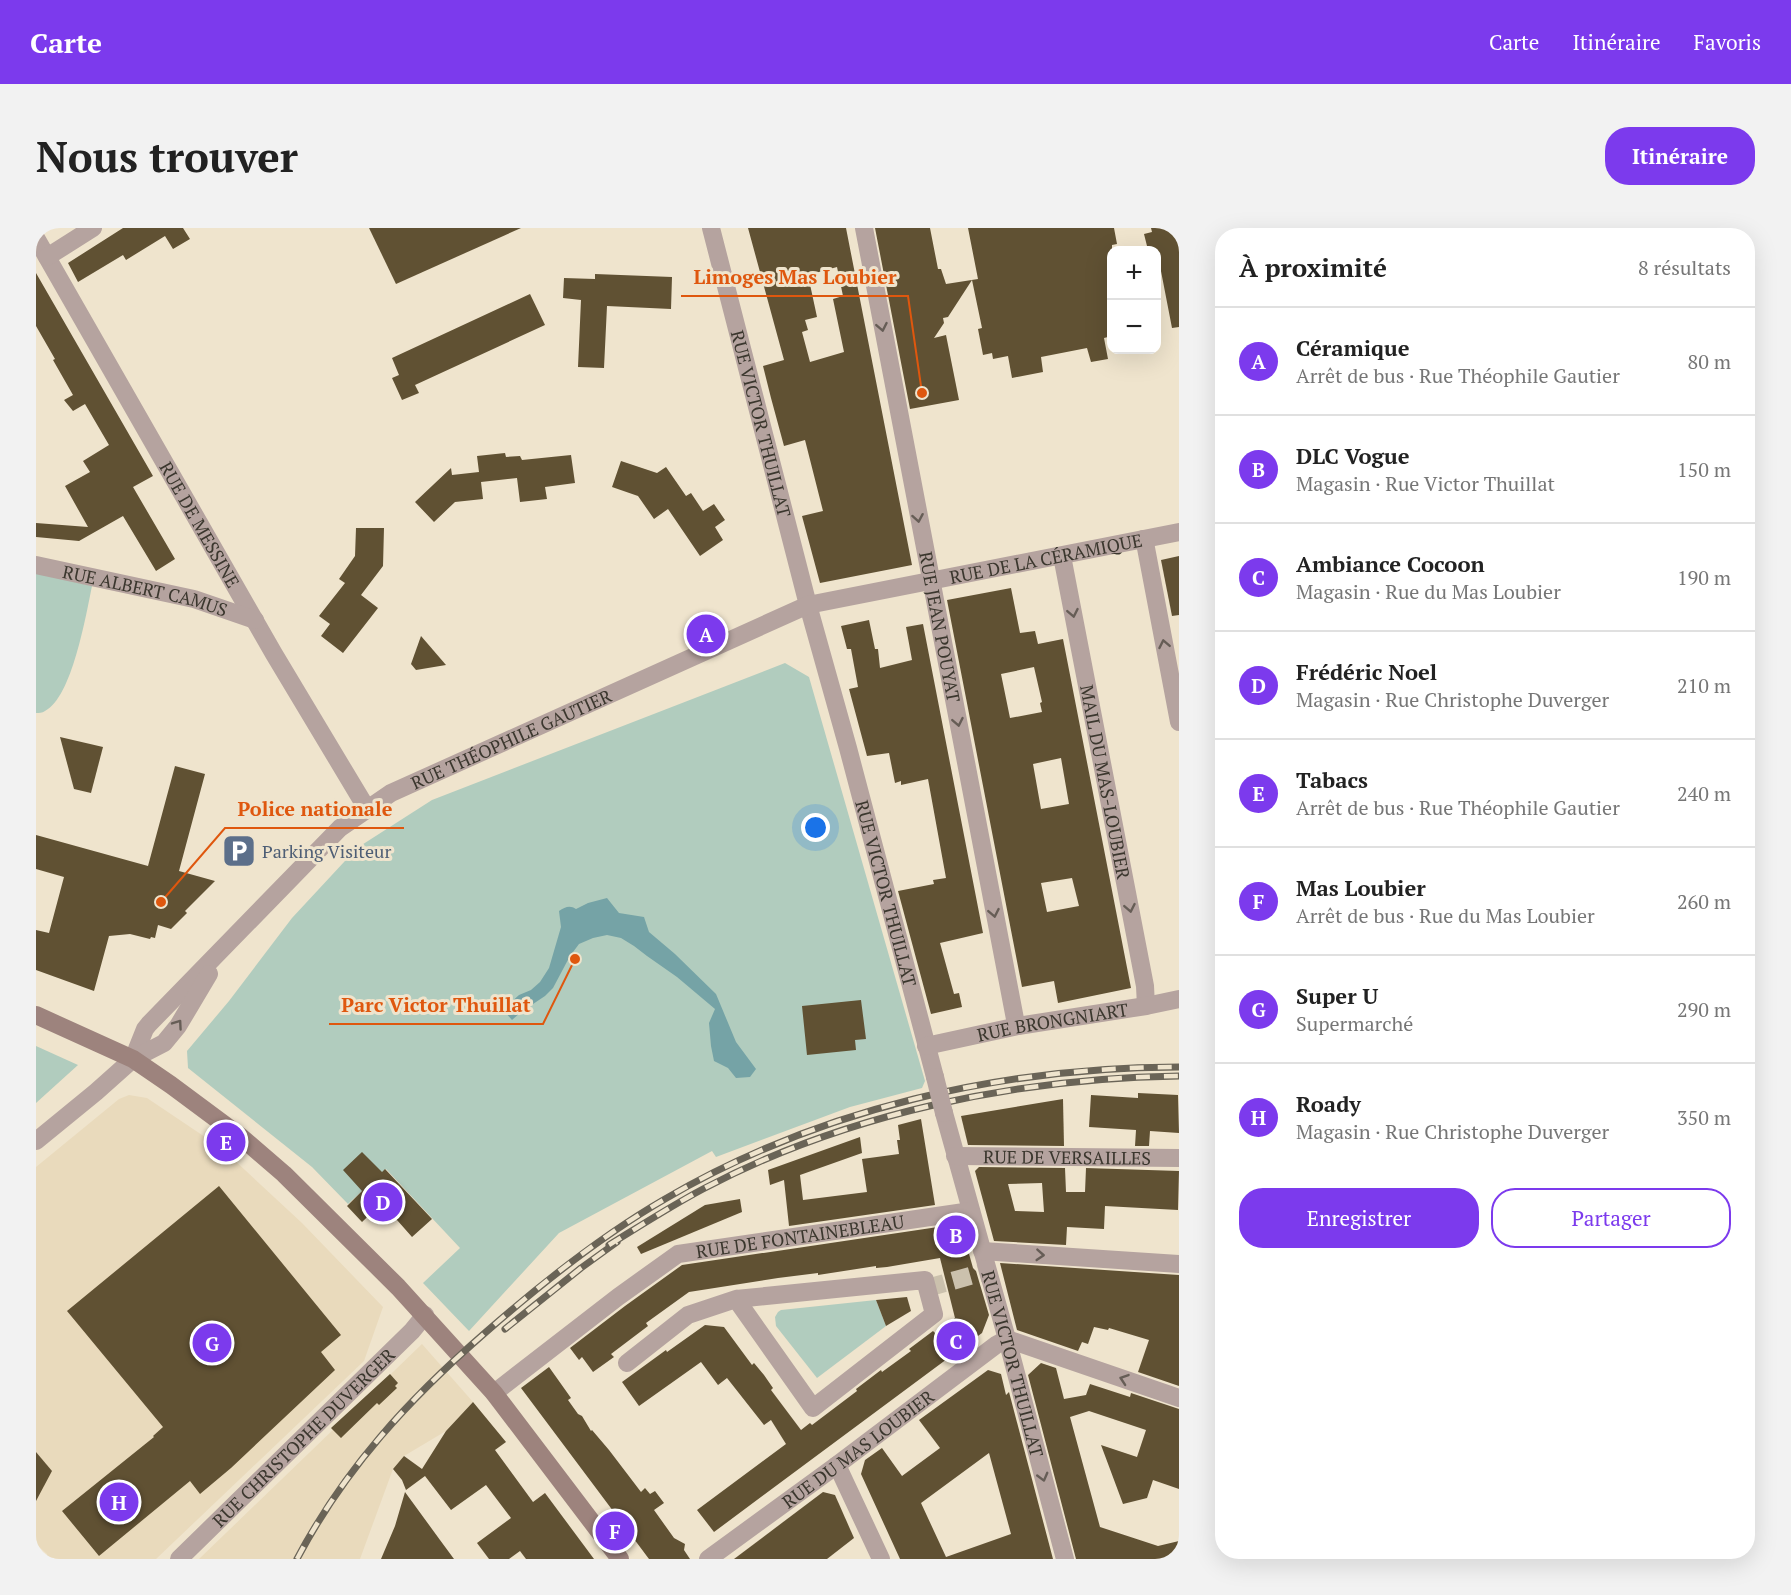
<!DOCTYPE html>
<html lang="fr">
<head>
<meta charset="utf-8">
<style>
	:root { --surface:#fff; --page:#f2f2f2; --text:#222; --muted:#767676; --line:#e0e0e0; --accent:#7c3aed }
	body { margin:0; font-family:"PT Serif",serif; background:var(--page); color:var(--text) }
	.controls { position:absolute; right:18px; top:18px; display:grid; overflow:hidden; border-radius:12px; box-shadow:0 6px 24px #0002 }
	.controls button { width:54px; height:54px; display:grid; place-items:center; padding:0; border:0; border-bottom:2px solid var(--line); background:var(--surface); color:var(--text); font:30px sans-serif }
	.you { position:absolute; left:780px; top:600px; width:21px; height:21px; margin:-15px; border:4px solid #fff; border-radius:50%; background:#1a73e8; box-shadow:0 0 0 9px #1a73e833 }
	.badge { display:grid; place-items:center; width:39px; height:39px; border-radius:50%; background:var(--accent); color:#fff; font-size:20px; font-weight:700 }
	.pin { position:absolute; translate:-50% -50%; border:3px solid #fff; box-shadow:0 2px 6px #0006 }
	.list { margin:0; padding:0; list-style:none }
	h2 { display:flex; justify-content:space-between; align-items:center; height:78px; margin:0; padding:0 24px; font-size:26px }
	h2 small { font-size:20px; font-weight:400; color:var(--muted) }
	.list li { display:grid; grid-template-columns:39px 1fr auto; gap:18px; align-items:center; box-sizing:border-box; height:108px; padding:0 24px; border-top:2px solid var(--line) }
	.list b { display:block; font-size:22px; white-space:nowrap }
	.list p { margin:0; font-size:20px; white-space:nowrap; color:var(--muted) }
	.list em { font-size:20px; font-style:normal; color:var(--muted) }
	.actions { display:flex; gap:12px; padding:18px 24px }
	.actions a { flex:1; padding:14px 0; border:2px solid var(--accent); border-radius:24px; text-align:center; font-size:21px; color:var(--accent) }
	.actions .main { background:var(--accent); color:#fff }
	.map { position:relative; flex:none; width:1143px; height:1331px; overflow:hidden; border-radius:24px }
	header { display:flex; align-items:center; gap:36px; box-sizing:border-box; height:84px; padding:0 30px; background:var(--accent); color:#fff }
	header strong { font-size:28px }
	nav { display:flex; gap:33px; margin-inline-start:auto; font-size:21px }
	.intro { display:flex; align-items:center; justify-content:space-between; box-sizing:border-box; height:144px; padding:0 36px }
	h1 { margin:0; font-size:42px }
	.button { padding:15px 27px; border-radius:24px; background:var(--accent); color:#fff; font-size:21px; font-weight:700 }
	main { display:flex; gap:36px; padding:0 36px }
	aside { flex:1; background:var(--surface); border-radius:24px; box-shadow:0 6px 24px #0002 }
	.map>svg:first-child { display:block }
	.built { fill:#e9dabc }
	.green { fill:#b1ccbe }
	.water { fill:#75a3a6 }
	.building { fill:#605133; fill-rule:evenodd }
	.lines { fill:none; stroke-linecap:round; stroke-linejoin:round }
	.street-tunnel { stroke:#cbc1ad; stroke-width:18; stroke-dasharray:18 9; stroke-linecap:butt }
	.street { stroke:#b5a39f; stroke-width:18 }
	.secondary { stroke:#9d837d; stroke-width:18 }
	.rail-casing { stroke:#6a6457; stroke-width:7 }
	.rail { stroke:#efe4cd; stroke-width:4.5; stroke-dasharray:14; stroke-linecap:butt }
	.street-bridge { stroke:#b5a39f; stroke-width:18 }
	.oneway { stroke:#665d56 }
	.labels { text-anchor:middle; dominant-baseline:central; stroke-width:6; stroke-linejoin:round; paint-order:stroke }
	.street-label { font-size:18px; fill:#3b372e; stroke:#efe4cd }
	.service-label { font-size:18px; fill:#4e5e75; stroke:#efe4cd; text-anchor:start }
	.leader { fill:none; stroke:#df570e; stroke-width:2 }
	.callout-dot { fill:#df570e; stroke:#efe4cd; stroke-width:2 }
	.callout-label { font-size:20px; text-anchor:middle; font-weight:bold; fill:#df570e; stroke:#efe4cd; stroke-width:6; stroke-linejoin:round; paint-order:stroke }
</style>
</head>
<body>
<header>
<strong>Carte</strong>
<nav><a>Carte</a><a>Itinéraire</a><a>Favoris</a></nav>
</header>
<div class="intro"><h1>Nous trouver</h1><a class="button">Itinéraire</a></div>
<main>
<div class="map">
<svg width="1143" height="1331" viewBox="0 0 1143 1331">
	<rect width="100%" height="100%" fill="#efe4cd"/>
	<g class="built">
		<polygon points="93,867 111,870 172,911 195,929 266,995 347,1079 328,1133 120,1331 12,1331 11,1326 0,1316 0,939 83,871"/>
		<polygon points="386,1116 437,1174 410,1203 368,1228 357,1241 324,1331 163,1331"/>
	</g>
	<g class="green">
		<path d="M 0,345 L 56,358 C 50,387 36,470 9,483 C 6,485 3,485 0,485 Z"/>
		<polygon points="749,435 773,449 889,853 886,860 814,879 680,929 676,923 523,1005 433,1103 387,1055 424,1020 350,941 312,976 276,939 152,840 151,823 193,773 256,690 321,620 396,572"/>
		<polygon points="0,818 42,837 0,875"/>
		<polygon points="840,1072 850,1098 781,1150 740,1098 739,1089 742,1084 745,1082"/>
	</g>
	<path class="water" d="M 571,670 L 583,685 L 608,689 L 613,704 L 639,726 L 680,766 L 700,814 L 720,841 L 714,849 L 700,850 L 692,840 L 678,833 L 675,818 L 673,795 L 679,781 L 641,749 L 611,728 L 598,718 L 585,710 L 571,707 L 557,710 L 543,716 L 534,728 L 517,760 L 509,768 L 485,784 L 476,792 L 469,784 L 473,776 L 483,767 L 495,762 L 504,754 L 513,740 L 525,699 L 523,683 C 529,679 534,677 540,681 L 552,675 Z"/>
	<g class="building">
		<polygon points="87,0 147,0 154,11 137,21 129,8 90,32 87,27 42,54 32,35"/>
		<polygon points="333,0 485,0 360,56"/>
		<path d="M 712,0 L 810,0 L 876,337 L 784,355 L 766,288 L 787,283 L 769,212 L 748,218 L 735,170 L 727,138 L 748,132 ZM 801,39 L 807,68 L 797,71 L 808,124 L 774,134 L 766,104 L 772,102 L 769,92 L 781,89 L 772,47 Z"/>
		<polygon points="839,0 894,0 902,41 905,41 910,56 942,51 932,0 1078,0 1081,16 1076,17 1076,108 1068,110 1072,131 1055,134 1051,120 1005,129 1007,144 976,150 972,128 957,131 956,125 947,127 942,101 946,100 936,52 912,89 907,90 908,95 898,110 910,107 923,172 874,181"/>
		<polygon points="1115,0 1143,0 1143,99 1136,100 1124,38 1120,38 1120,22 1112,22 1108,6 1116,4"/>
		<polygon points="0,45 117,248 97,259 139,331 120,343 87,288 43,313 0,309 0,295 52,299 29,258 54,244 47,233 73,217 49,176 37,183 28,172 37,167 17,132 19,131 0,98"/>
		<polygon points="559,46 636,49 635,81 571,78 568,140 542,139 545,72 527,70 528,50 559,51"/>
		<polygon points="494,66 509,97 379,157 383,165 366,172 356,150 363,147 356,130"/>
		<polygon points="469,225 470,229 484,228 486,232 535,227 539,255 509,259 511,271 484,274 481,250 445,254 447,271 419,274 398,294 379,274 415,240 416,247 443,244 441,228"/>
		<polygon points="585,233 621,245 630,239 650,268 655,265 667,283 678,276 689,292 679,299 687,312 664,328 632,281 618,291 602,268 576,259"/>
		<polygon points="320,300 348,300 347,338 325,367 342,380 307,425 285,408 294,396 283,388 309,355 303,351 319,328"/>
		<polygon points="1143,328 1143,387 1136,388 1125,332"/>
		<path d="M 975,360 L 984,405 L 999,403 L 1002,416 L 1027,411 L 1095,760 L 1022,775 L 1018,753 L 986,759 L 911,372 ZM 998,439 L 1006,474 L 1004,475 L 1006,484 L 974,490 L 965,446 ZM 1025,530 L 1033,576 L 1005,581 L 997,536 ZM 1036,650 L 1043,678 L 1011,684 L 1005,655 Z"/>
		<polygon points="833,392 839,421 842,421 844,440 876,432 870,399 887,396 947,705 904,715 918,766 923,765 926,779 895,786 862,663 898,656 897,652 910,650 892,551 865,557 865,553 859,555 853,525 831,528 813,461 822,459 815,421 811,421 805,398"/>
		<polygon points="385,408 410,437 380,442 375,436"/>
		<polygon points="24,509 67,519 55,565 38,561"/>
		<polygon points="139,538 169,546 143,643 179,653 149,683 151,685 135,701 122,697 119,710 115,709 114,711 94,706 73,708 58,763 0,742 0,702 13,705 28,649 0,641 0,607 112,638"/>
		<polygon points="825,772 830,811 819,812 820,822 771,827 766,778"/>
		<polygon points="1102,865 1142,867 1143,905 1114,903 1113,918 1099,918 1100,902 1053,899 1055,867 1102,870"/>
		<polygon points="1027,871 1028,918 932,917 925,888"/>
		<polygon points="885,891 899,977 753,998 748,952 734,957 732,942 824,909 826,925 764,947 767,972 831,964 826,931 863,926 861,912 864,912 862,897"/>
		<polygon points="326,924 346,944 349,941 396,991 376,1009 346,975 326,994 311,978 326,963 307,942"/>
		<path d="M 943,939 L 1029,940 L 1030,964 L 1049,964 L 1050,940 L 1143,943 L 1142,982 L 1069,978 L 1068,1001 L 1031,999 L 1030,1017 L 958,1013 L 939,943 ZM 1006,955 L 1008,984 L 979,983 L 972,956 Z"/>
		<polygon points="183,958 305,1107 285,1124 299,1142 195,1240 164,1266 154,1253 63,1328 26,1283 118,1209 117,1208 127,1199 31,1083"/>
		<polygon points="704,971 706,984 605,1026 601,1019 669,977"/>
		<polygon points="902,999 902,1002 916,1000 928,1008 937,1040 940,1043 953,1087 946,1105 678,1304 661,1282 750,1216 735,1192 728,1197 691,1150 682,1157 665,1134 603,1178 586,1154 630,1122 631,1124 669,1097 688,1099 716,1137 718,1135 728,1147 737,1160 735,1162 765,1202 774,1195 776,1197 821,1163 820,1161 845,1142 846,1144 875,1123 873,1121 897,1103 899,1105 919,1090 904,1030 851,1039 840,1040 840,1038 782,1047 782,1045 742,1050 653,1064 610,1095 612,1098 575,1126 578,1129 557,1144 546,1129 543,1132 534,1120 589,1078 646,1037"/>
		<polygon points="964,1035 1143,1047 1143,1158 1102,1144 1113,1112 1073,1100 1072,1102 1058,1099 1052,1116 1046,1114 1042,1123 981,1102"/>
		<polygon points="871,1069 875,1083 850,1098 840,1072"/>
		<polygon points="1005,1135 1020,1140 1028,1171 1050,1167 1054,1156 1094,1169 1095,1165 1143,1181 1143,1261 1117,1252 1111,1270 1087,1276 1065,1217 1101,1229 1110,1202 1053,1183 1034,1189 1064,1299 1122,1318 1143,1313 1143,1331 1040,1331 992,1147"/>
		<polygon points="513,1139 535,1170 532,1172 542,1186 546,1188 555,1203 556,1202 573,1222 605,1264 609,1260 614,1266 619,1263 628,1275 618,1282 638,1310 649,1316 648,1322 654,1331 613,1331 485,1160"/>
		<path d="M 952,1142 L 965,1146 L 970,1167 L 973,1164 L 1017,1331 L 864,1331 L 825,1246 L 829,1232 L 846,1220 L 866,1248 L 904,1220 L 883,1192 ZM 953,1225 L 975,1306 L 910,1329 L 885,1275 Z"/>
		<polygon points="354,1146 362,1155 359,1158 361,1160 343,1177 341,1175 305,1210 295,1200"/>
		<polygon points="437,1174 470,1214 459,1222 497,1274 509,1265 558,1331 490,1331 484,1323 473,1331 453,1331 441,1315 475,1290 450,1257 415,1282 389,1248 370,1262 366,1252 357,1241 368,1228 386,1241 410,1203"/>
		<polygon points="0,1224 16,1243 0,1273"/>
		<polygon points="369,1264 404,1312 418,1331 345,1331 359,1298"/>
		<polygon points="787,1264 799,1267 818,1310 791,1331 698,1331"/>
	</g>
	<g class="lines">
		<polyline class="street-tunnel" points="891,1060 952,1043"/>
		<g class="street">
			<path id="s1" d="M 675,0 L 772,377 L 812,520 L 899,849"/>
			<path id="s2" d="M 828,0 L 979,791 L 982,798"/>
			<path id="s3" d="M 0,10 L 238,426 L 331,581"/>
			<polyline points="11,29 57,0"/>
			<polyline points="1107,311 1110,320 1143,494"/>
			<path id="s4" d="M 1026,328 L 1109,758 L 1110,778"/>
			<path id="s5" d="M 0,337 L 158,371 L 219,392"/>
			<path id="s6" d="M 890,818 L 982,798 L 1110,778 L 1143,771"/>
			<path id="s7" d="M 97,831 L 109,801 L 113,796 L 304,600 L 355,565 L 772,377 L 1143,304"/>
			<path id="s8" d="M 908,885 L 971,1111 L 1029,1331"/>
			<polyline points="0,913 60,864 97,831 128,815 142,798 173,746"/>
			<path id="s9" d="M 919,928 L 1143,930"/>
			<polyline points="946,1023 1143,1036"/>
			<polyline points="971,1111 1143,1170"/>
			<polyline points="591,1135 652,1087 700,1071 777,1180 898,1086 889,1052 700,1071"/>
			<path id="s10" d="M 458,1165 L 582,1069 L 642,1026 L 935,983"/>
			<polyline points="801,1237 845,1331"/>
			<path id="s11" d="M 143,1331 L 376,1103 L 389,1087"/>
			<path id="s12" d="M 672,1331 L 801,1237 L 960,1117 L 971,1111"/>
		</g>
		<polyline class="secondary" points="0,787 97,831 135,857 205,909 248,946 362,1059 458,1165 584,1331"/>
		<g class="rail-casing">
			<g id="rail">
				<path d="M 573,1017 C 604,998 635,978 667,961 C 810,885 983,850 1143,848"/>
				<polyline points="469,1101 545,1040 581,1014"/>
				<path d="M 261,1331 C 309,1240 373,1171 450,1104 C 506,1055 565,1008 629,971 C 782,881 966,839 1143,839"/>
			</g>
		</g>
		<use href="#rail" class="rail"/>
		<polyline class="street-bridge" points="899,849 908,885"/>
	</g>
	<defs><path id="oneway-chevron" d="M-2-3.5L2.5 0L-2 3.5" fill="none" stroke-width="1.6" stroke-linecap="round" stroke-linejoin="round" transform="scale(1.5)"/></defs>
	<g class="oneway">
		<use href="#oneway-chevron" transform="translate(846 99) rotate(79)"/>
		<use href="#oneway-chevron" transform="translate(882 290) rotate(80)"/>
		<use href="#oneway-chevron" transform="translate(1037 385) rotate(79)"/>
		<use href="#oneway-chevron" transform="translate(1128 416) rotate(-101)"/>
		<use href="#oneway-chevron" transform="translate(922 494) rotate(79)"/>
		<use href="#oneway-chevron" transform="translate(1094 680) rotate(79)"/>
		<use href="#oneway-chevron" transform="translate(958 685) rotate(79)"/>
		<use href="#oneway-chevron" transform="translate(142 796) rotate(-55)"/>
		<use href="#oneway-chevron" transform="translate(1004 1027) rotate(4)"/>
		<use href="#oneway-chevron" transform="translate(1088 1151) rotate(-161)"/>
		<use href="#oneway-chevron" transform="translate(1007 1249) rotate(75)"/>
	</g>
	<defs>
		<g id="parking-square" transform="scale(1.725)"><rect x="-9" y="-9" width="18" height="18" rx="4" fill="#5c6f8a" stroke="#efe4cd"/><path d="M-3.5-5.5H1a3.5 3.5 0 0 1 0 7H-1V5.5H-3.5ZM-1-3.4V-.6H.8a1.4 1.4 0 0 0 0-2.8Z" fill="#fff"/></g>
	</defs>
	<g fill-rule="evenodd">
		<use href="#parking-square" x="203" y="623"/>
	</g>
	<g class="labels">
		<g class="street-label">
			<text stroke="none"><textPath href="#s1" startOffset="202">RUE VICTOR THUILLAT</textPath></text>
			<text stroke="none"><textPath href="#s3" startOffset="330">RUE DE MESSINE</textPath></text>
			<text stroke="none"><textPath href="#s7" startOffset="1074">RUE DE LA CÉRAMIQUE</textPath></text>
			<text stroke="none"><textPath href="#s5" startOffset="112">RUE ALBERT CAMUS</textPath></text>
			<text stroke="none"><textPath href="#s2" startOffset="406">RUE JEAN POUYAT</textPath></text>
			<text stroke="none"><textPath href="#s7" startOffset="506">RUE THÉOPHILE GAUTIER</textPath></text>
			<text stroke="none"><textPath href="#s4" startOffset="230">MAIL DU MAS-LOUBIER</textPath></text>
			<text stroke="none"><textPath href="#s1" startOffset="688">RUE VICTOR THUILLAT</textPath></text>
			<text stroke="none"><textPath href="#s6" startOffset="129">RUE BRONGNIART</textPath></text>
			<text stroke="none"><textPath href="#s9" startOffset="112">RUE DE VERSAILLES</textPath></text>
			<text stroke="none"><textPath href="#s10" startOffset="354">RUE DE FONTAINEBLEAU</textPath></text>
			<text stroke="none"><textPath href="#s8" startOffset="260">RUE VICTOR THUILLAT</textPath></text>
			<text stroke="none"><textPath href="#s11" startOffset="174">RUE CHRISTOPHE DUVERGER</textPath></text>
			<text stroke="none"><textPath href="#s12" startOffset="186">RUE DU MAS LOUBIER</textPath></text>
		</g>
		<g class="service-label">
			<text x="226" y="623">Parking Visiteur</text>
		</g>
	</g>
	<path class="leader" d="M886 165L872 68H645M125 674L189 600H368M539 731L507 796H293"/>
	<g class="callout-dot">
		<circle cx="886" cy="165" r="6"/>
		<circle cx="125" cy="674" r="6"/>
		<circle cx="539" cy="731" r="6"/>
	</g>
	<g class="callout-label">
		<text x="759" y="56">Limoges Mas Loubier</text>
		<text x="279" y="588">Police nationale</text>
		<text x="400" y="784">Parc Victor Thuillat</text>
	</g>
</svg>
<div class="controls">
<button>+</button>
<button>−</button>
</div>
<div class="you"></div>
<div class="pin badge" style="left:670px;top:406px">A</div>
<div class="pin badge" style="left:920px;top:1007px">B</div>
<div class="pin badge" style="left:920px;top:1113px">C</div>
<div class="pin badge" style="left:347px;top:974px">D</div>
<div class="pin badge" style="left:190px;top:914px">E</div>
<div class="pin badge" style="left:579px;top:1303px">F</div>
<div class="pin badge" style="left:176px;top:1115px">G</div>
<div class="pin badge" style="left:83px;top:1274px">H</div>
</div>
<aside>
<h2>À proximité<small>8 résultats</small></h2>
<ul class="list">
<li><span class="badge">A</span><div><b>Céramique</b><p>Arrêt de bus · Rue Théophile Gautier</p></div><em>80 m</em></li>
<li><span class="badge">B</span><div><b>DLC Vogue</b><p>Magasin · Rue Victor Thuillat</p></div><em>150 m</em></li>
<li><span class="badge">C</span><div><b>Ambiance Cocoon</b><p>Magasin · Rue du Mas Loubier</p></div><em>190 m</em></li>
<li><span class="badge">D</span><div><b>Frédéric Noel</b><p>Magasin · Rue Christophe Duverger</p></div><em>210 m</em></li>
<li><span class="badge">E</span><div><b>Tabacs</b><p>Arrêt de bus · Rue Théophile Gautier</p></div><em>240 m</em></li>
<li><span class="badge">F</span><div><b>Mas Loubier</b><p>Arrêt de bus · Rue du Mas Loubier</p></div><em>260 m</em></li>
<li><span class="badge">G</span><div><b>Super U</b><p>Supermarché</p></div><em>290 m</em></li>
<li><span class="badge">H</span><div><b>Roady</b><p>Magasin · Rue Christophe Duverger</p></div><em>350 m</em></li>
</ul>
<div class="actions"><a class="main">Enregistrer</a><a>Partager</a></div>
</aside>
</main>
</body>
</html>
